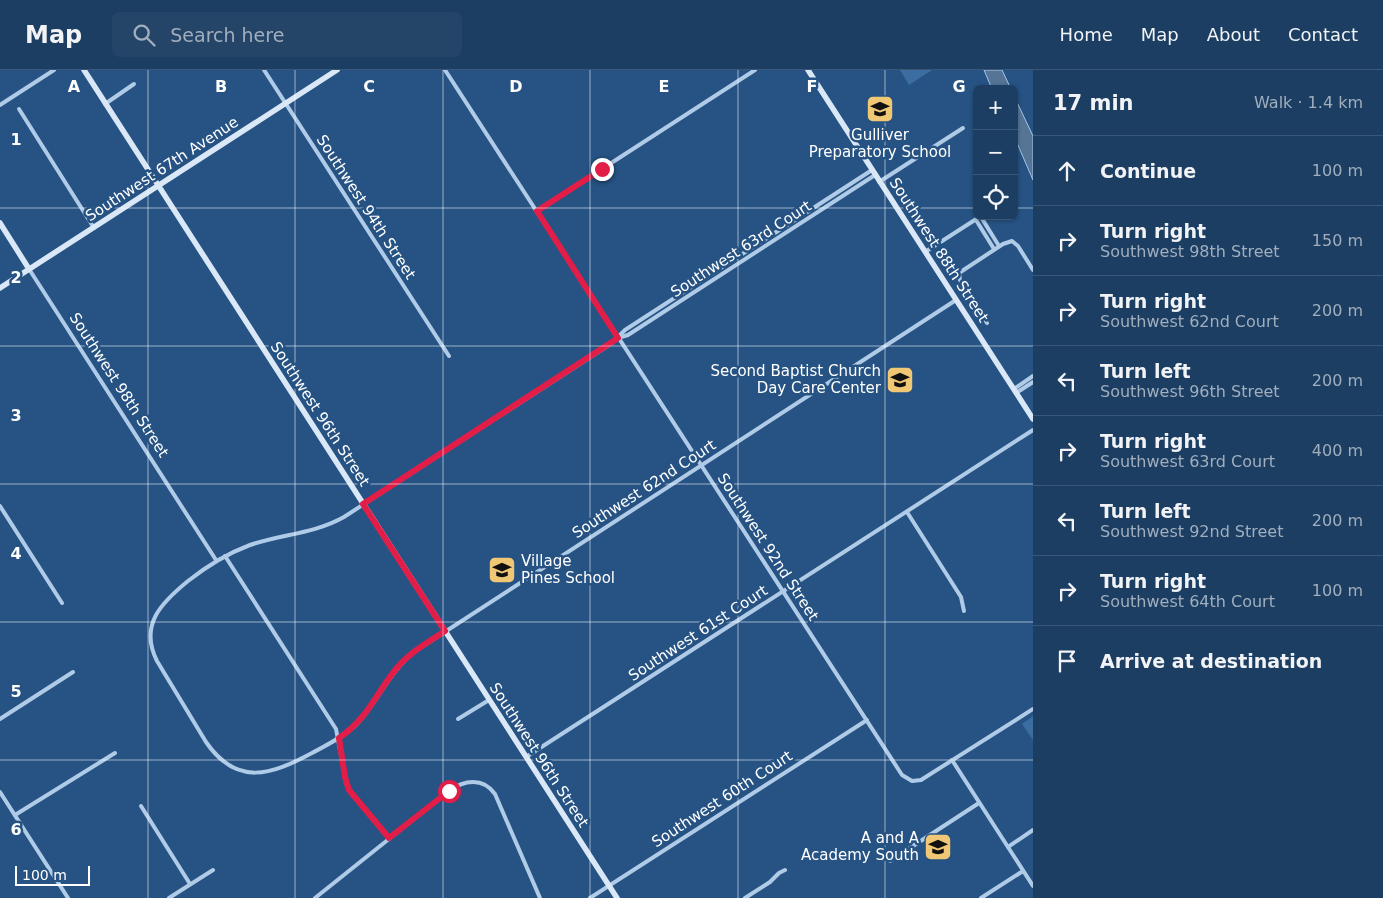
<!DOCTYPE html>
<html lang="en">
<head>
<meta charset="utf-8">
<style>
	:root { --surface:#1c3e62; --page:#254568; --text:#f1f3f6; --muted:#a0aebe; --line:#3a5777 }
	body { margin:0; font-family:"DejaVu Sans",sans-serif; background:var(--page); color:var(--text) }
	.controls { position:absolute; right:15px; top:15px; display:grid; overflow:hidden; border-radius:8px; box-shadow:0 1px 4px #0004 }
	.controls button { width:45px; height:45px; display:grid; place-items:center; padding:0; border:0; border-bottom:1px solid var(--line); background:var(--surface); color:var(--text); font:25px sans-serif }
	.scale { position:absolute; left:15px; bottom:12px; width:75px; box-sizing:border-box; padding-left:5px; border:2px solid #fff; border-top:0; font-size:14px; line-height:18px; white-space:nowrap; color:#fff; -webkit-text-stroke:4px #265383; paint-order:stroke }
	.stop { position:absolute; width:15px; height:15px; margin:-11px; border:4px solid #e11d48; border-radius:50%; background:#fff }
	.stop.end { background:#e11d48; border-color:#fff; box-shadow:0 1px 5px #0008 }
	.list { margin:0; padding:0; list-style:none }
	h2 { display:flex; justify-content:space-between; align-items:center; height:65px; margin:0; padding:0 20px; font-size:21px }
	h2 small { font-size:16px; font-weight:400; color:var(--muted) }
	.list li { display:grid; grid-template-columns:32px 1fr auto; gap:15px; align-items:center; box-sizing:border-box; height:70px; padding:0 20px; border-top:1px solid var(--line) }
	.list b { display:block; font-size:19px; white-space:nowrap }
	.list p { margin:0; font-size:16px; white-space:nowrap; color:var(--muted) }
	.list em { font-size:16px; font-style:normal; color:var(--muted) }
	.icon { flex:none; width:28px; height:28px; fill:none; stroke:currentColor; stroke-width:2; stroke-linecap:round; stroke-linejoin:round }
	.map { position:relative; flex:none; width:1033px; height:828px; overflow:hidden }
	header { display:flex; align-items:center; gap:30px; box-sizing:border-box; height:70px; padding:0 25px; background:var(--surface); border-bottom:1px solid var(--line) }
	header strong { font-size:24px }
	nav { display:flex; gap:28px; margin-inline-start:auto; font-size:18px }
	.search { width:350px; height:45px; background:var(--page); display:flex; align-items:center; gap:12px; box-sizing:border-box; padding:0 18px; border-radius:8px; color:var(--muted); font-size:19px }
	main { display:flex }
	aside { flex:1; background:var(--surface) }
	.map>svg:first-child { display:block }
	.green { fill:#3b6da0 }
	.water { fill:#557496; stroke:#a4c6e8 }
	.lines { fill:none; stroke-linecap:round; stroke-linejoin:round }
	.street { stroke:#b0cbe7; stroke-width:4 }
	.secondary { stroke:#d9e7f6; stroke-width:5.5 }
	.route { stroke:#e11d48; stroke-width:6 }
	.grid { fill:none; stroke:#fff; stroke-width:1; stroke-opacity:0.55 }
	.labels { text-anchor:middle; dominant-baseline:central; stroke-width:5; stroke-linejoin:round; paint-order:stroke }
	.poi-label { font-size:15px; fill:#fff; stroke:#265383; text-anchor:end }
	.street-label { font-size:15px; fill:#fff; stroke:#265383 }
	.grid-label { font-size:16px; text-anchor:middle; font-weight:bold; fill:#fff; stroke:#265383; stroke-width:5; stroke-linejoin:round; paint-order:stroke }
</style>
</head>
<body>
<header>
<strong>Map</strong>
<div class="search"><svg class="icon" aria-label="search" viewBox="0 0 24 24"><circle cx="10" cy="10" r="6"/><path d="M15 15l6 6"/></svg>Search here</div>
<nav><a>Home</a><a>Map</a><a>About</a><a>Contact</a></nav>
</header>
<main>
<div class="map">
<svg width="1033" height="828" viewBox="0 0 1033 828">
	<rect width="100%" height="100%" fill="#265383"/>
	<g class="green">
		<polygon points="900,0 932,0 909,15"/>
		<polygon points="1033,646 1033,670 1022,654"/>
	</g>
	<g class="water">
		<polygon points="984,0 1002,0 1011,19 992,19"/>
		<polygon points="1014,26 1033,66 1033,110 1014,66"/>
	</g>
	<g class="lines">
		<g class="street">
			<polyline points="264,0 449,286"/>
			<polyline points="445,0 902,705 912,711 921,710 1033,639"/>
			<polyline points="105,34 134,14"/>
			<polyline points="0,35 54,0"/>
			<polyline points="19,39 94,158"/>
			<path d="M 872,100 L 625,260 L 612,273 L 344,447 C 314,464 281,464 250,475 C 226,484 207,496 188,511 C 161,533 139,555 157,591 L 206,672 C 237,717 271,705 312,683 C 327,675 345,666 357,654 C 380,629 388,602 417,580 L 956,230"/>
			<polyline points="879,112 963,58"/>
			<polyline points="537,141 755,0"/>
			<polyline points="981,147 999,176"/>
			<polyline points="976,150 994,179"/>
			<polyline points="925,182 981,146"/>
			<polyline points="29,199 216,490"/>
			<polyline points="987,253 960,210 959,203 1003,174 1012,171 1018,176 1033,200"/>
			<polyline points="618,268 628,265 875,105"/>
			<polyline points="1014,319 1033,306"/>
			<polyline points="1016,323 1033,312"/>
			<polyline points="0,436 62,533"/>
			<polyline points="907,442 961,527 964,541"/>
			<polyline points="225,486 336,659 346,712 349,720 389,769"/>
			<polyline points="0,649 73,602"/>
			<polyline points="458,649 489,630"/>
			<polyline points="526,687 1033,360"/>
			<polyline points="952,690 1033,816"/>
			<polyline points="0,722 68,828"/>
			<polyline points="141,736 190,814"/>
			<polyline points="15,745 115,683"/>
			<polyline points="1008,777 1033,760"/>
			<polyline points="890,791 979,733"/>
			<polyline points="169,828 213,800"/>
			<path d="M 315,828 L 449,721 C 464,710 483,707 495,724 L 540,828"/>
			<polyline points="590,828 867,650"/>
			<polyline points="745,828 770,812 779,803 785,800"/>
			<polyline points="981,828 1023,801"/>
		</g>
		<g class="secondary">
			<polyline points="84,0 617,828"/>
			<polyline points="808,0 1033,349"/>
			<polyline points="0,153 29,199"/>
			<polyline points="0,218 337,0"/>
		</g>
	</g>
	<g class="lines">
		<path class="route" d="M 449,721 L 389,768 L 349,720 L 345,707 L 339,668 C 368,648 375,625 396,599 C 409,583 428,572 445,561 L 363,434 L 618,268 L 537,141 L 602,99"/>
	</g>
	<path class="grid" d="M 148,0 L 148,828M 295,0 L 295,828M 443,0 L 443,828M 590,0 L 590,828M 738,0 L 738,828M 885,0 L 885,828M 0,138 L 977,138M 1014,138 L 1033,138M 0,276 L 1033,276M 0,414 L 1033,414M 0,552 L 1033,552M 0,690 L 1033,690"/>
	<defs>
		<g id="school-square" transform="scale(1.4375)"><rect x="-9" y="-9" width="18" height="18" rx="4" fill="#f0c775" stroke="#265383"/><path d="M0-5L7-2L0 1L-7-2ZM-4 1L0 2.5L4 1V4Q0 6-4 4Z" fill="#111"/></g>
	</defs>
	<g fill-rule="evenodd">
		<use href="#school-square" x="880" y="39"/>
		<use href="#school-square" x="900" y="310"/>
		<use href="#school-square" x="502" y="500"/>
		<use href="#school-square" x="938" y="777"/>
	</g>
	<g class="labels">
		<g class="poi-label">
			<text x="880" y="65" text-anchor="middle">Gulliver<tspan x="880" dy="17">Preparatory School</tspan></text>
			<text x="881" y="301">Second Baptist Church<tspan x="881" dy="17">Day Care Center</tspan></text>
			<text x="521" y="491" text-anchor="start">Village<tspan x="521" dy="17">Pines School</tspan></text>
			<text x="919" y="768">A and A<tspan x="919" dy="17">Academy South</tspan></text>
		</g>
		<g class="street-label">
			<text transform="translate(162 99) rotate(-33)">Southwest 67th Avenue</text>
			<text transform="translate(366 137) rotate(57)">Southwest 94th Street</text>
			<text transform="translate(741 179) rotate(-33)">Southwest 63rd Court</text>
			<text transform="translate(939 180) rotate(57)">Southwest 88th Street</text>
			<text transform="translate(119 315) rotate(57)">Southwest 98th Street</text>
			<text transform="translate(320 344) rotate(57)">Southwest 96th Street</text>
			<text transform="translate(644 419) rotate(-33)">Southwest 62nd Court</text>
			<text transform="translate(768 477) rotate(57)">Southwest 92nd Street</text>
			<text transform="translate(698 563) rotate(-33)">Southwest 61st Court</text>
			<text transform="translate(539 685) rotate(57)">Southwest 96th Street</text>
			<text transform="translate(722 729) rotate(-33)">Southwest 60th Court</text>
		</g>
	</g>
	<g class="grid-label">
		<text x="74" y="22">A</text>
		<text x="221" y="22">B</text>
		<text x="369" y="22">C</text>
		<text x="516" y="22">D</text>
		<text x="664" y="22">E</text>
		<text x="812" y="22">F</text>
		<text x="959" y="22">G</text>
		<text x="16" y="75">1</text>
		<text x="16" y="213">2</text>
		<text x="16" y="351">3</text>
		<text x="16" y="489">4</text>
		<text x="16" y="627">5</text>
		<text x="16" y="765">6</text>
	</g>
</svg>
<div class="controls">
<button>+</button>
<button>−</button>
<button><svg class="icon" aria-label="locate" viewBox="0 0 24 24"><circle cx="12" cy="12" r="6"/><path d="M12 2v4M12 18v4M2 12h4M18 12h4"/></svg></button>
</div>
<div class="scale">100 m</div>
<div class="stop" style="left:449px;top:721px"></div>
<div class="stop end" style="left:602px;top:99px"></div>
</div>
<aside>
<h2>17 min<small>Walk · 1.4 km</small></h2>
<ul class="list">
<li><svg class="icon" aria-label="ahead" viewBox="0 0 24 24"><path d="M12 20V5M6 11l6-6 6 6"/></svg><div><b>Continue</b></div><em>100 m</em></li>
<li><svg class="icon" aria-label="right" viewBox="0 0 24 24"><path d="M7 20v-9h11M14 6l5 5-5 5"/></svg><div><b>Turn right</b><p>Southwest 98th Street</p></div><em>150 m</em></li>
<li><svg class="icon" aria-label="right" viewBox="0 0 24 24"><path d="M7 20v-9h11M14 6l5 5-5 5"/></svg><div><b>Turn right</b><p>Southwest 62nd Court</p></div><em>200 m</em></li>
<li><svg class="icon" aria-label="left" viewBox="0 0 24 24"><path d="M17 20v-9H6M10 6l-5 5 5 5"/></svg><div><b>Turn left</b><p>Southwest 96th Street</p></div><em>200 m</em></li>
<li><svg class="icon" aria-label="right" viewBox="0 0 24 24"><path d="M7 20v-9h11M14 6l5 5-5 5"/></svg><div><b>Turn right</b><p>Southwest 63rd Court</p></div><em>400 m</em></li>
<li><svg class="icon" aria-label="left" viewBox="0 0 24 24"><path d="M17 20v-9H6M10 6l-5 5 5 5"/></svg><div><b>Turn left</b><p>Southwest 92nd Street</p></div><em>200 m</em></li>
<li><svg class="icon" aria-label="right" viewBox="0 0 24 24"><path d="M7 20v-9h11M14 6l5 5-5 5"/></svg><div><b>Turn right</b><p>Southwest 64th Court</p></div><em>100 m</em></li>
<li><svg class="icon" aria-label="arrive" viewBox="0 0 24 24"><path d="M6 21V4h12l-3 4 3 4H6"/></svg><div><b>Arrive at destination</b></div></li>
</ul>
</aside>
</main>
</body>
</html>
